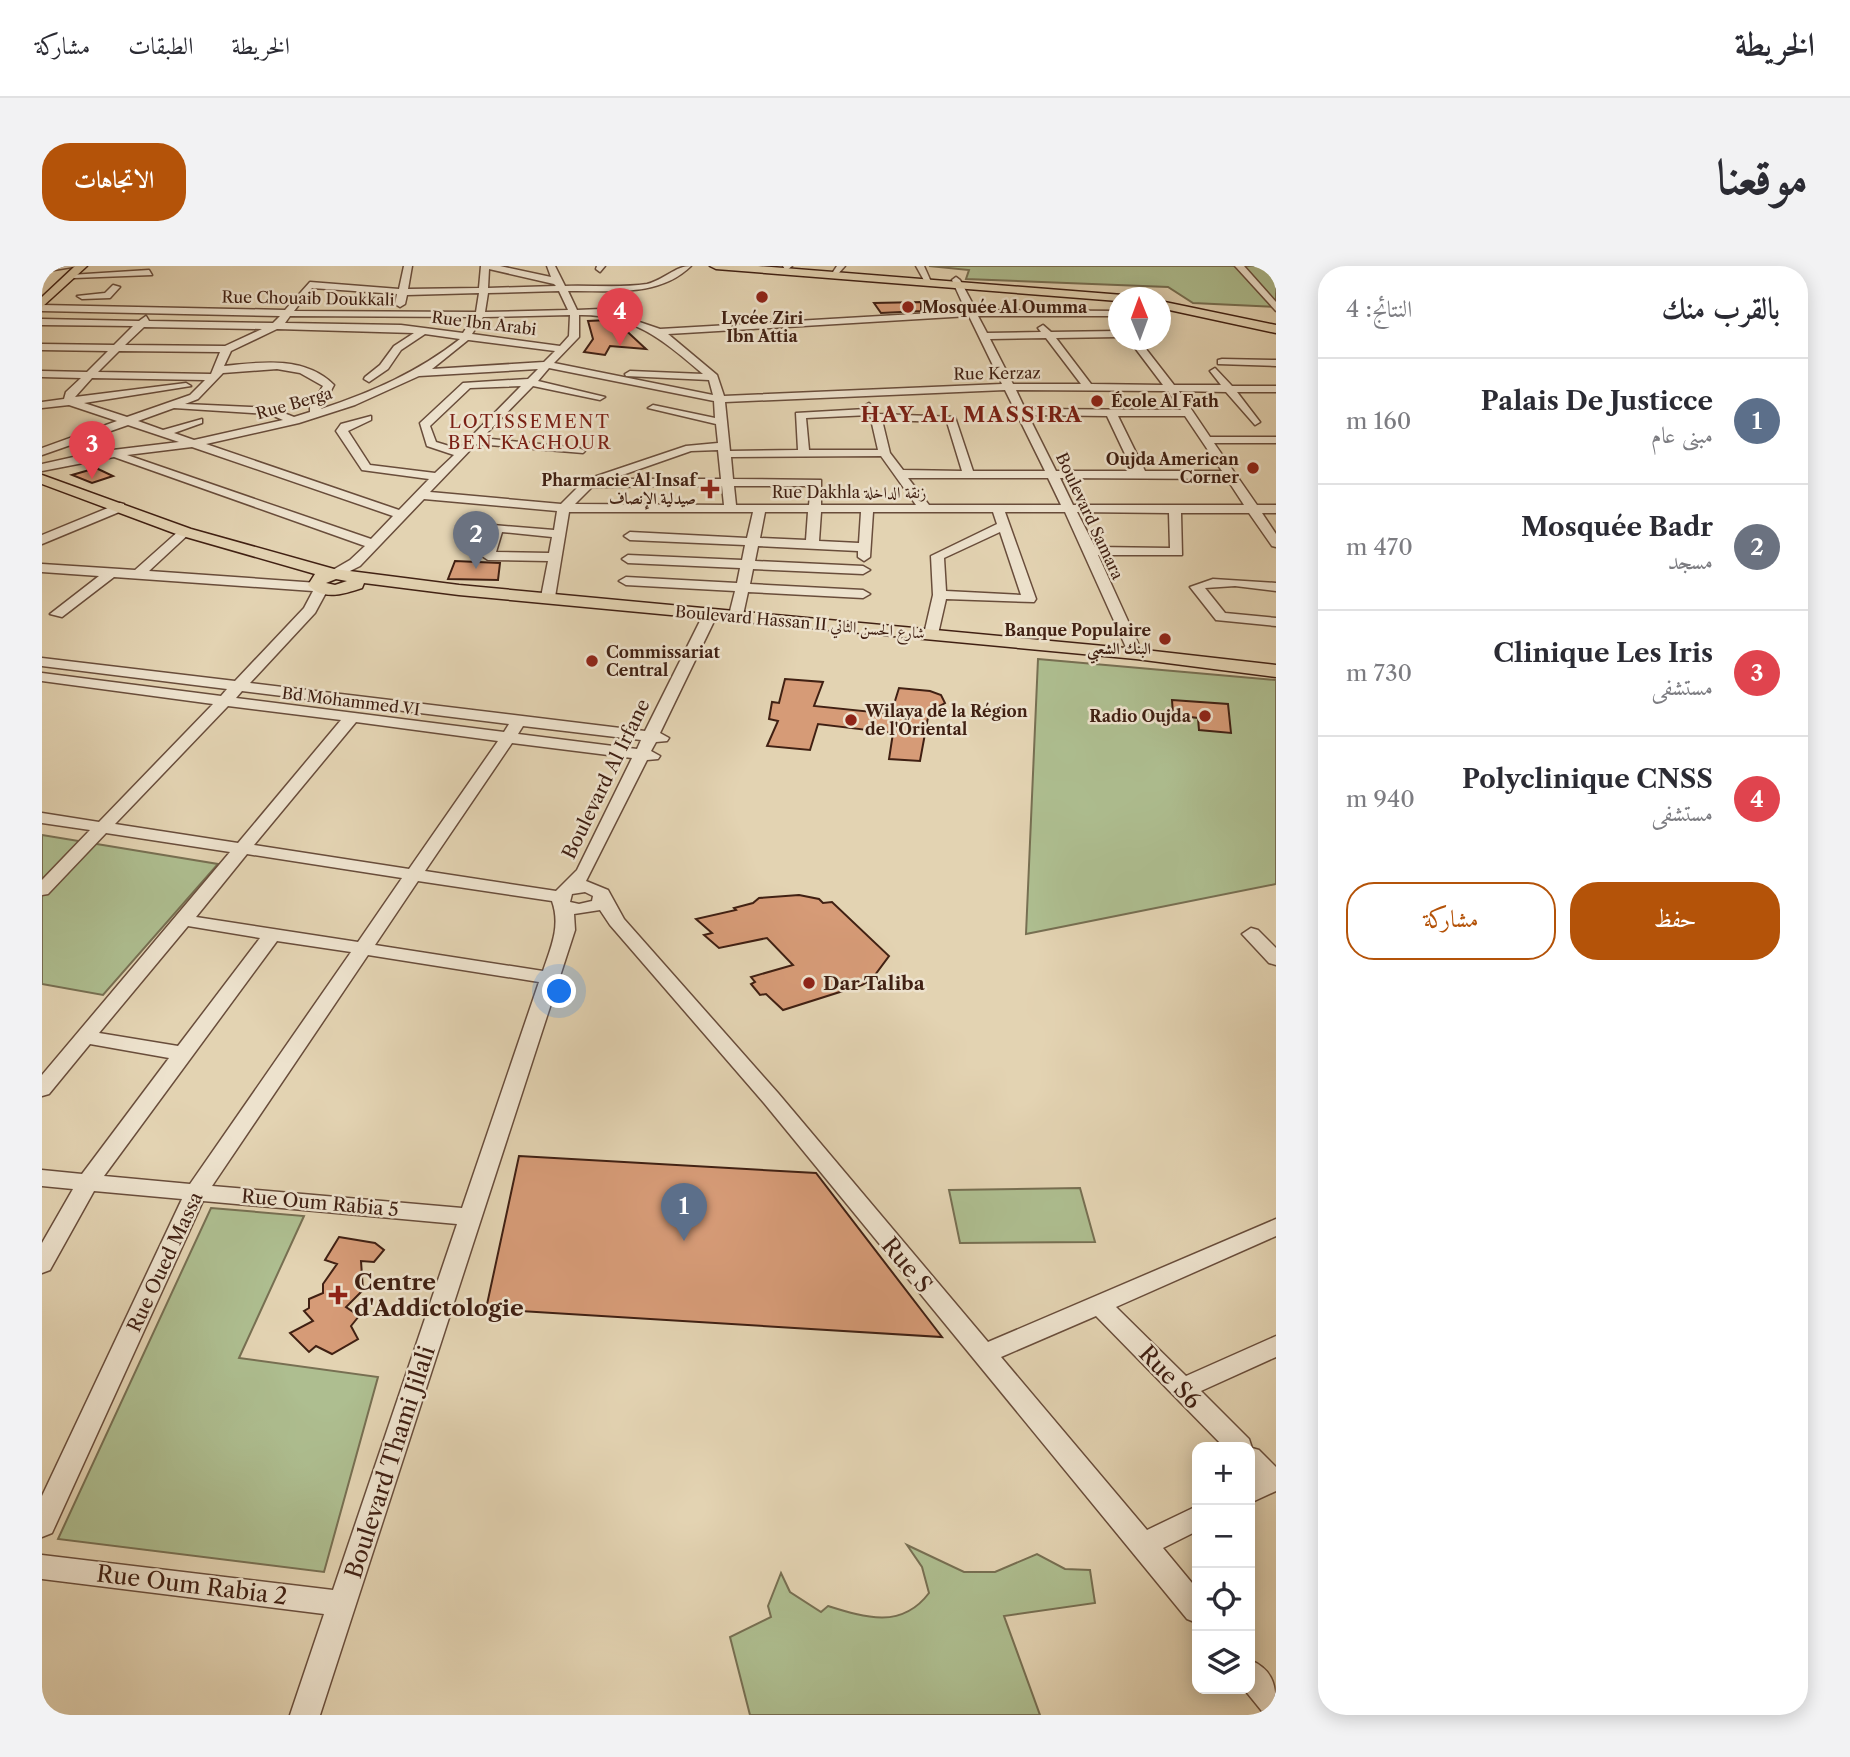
<!DOCTYPE html>
<html lang="ar">
<head>
<meta charset="utf-8">
<style>
	:root { --surface:#fff; --page:#f2f2f3; --text:#2b2b33; --muted:#7c7c81; --line:#e1e1e2; --accent:#b45309 }
	body { margin:0; font-family:"Libre Caslon Text",Amiri,serif; background:var(--page); color:var(--text); direction:rtl }
	.controls { position:absolute; right:21px; bottom:21px; display:grid; overflow:hidden; border-radius:14px; box-shadow:0 4px 18px #0003 }
	.controls button { width:63px; height:63px; display:grid; place-items:center; padding:0; border:0; border-bottom:2px solid var(--line); background:var(--surface); color:var(--text); font:35px sans-serif }
	.compass { position:absolute; left:1066px; top:21px; width:63px; height:63px; border-radius:50%; background:var(--surface); box-shadow:0 4px 18px #0003; rotate:359deg }
	.you { position:absolute; left:518px; top:726px; width:24px; height:24px; margin:-18px; border:5px solid #fff; border-radius:50%; background:#1a73e8; box-shadow:0 0 0 10px #1a73e833 }
	.badge { display:grid; place-items:center; width:46px; height:46px; border-radius:50%; background:var(--accent); color:#fff; font-size:23px; font-weight:700 }
	.pin { position:absolute; translate:-50% -58px; filter:drop-shadow(0 2px 4px #0008) }
	.pin::after { content:''; position:absolute; top:37px; width:24px; height:21px; background:inherit; clip-path:polygon(0 0,100% 0,50% 100%) }
	.list { margin:0; padding:0; list-style:none }
	h2 { display:flex; justify-content:space-between; align-items:center; height:91px; margin:0; padding:0 28px; font-size:30px }
	h2 small { font-size:23px; font-weight:400; color:var(--muted) }
	.list li { display:grid; grid-template-columns:46px 1fr auto; gap:21px; align-items:center; box-sizing:border-box; height:126px; padding:0 28px; border-top:2px solid var(--line) }
	.list b { display:block; font-size:26px; white-space:nowrap }
	.list p { margin:0; font-size:23px; white-space:nowrap; color:var(--muted) }
	.list em { font-size:23px; font-style:normal; color:var(--muted) }
	.actions { display:flex; gap:14px; padding:21px 28px }
	.actions a { flex:1; padding:16px 0; border:2px solid var(--accent); border-radius:28px; text-align:center; font-size:24px; color:var(--accent) }
	.actions .main { background:var(--accent); color:#fff }
	.icon { flex:none; width:38px; height:38px; fill:none; stroke:currentColor; stroke-width:2; stroke-linecap:round; stroke-linejoin:round }
	.map { position:relative; flex:none; width:1234px; height:1449px; overflow:hidden; direction:ltr; border-radius:28px }
	header { display:flex; align-items:center; gap:42px; box-sizing:border-box; height:98px; padding:0 35px; background:var(--surface); border-bottom:2px solid var(--line) }
	header strong { font-size:33px }
	nav { display:flex; gap:38px; margin-inline-start:auto; font-size:24px }
	.intro { display:flex; align-items:center; justify-content:space-between; box-sizing:border-box; height:168px; padding:0 42px }
	h1 { margin:0; font-size:49px }
	.button { padding:18px 32px; border-radius:28px; background:var(--accent); color:#fff; font-size:24px; font-weight:700 }
	main { display:flex; gap:42px; padding:0 42px }
	aside { flex:1; background:var(--surface); border-radius:28px; box-shadow:0 4px 18px #0003 }
	.map>svg:first-child { display:block }
	.green { fill:#aebe90; stroke:#776f52; stroke-width:2 }
	.building { fill:#d69b77; stroke:#402013; stroke-width:2 }
	.lines { fill:none; stroke-linecap:round; stroke-linejoin:round }
	.minor-casing { stroke:#694d3b; stroke-width:3 }
	.major-casing { stroke:#402013; stroke-width:3 }
	.minor { fill:#ede2cd; fill-rule:evenodd }
	.major { fill:#e3d3b2; fill-rule:evenodd }
	.poi-dot { fill:#8f2418; stroke:#ede2cd; stroke-width:2.5 }
	.labels { text-anchor:middle; dominant-baseline:central; stroke-width:5; stroke-linejoin:round; paint-order:stroke }
	.far-street-label { font-size:16px; fill:#402013; stroke:#ede2cd }
	.far-poi-label { font-size:16px; font-weight:bold; fill:#402013; stroke:#ede2cd; text-anchor:start }
	.far-neighbourhood-label { font-size:18px; letter-spacing:2px; fill:#7a1f14; stroke:#ede2cd }
	.street-label { font-size:19px; fill:#402013; stroke:#ede2cd }
	.poi-label { font-size:19px; font-weight:bold; fill:#402013; stroke:#ede2cd; text-anchor:start }
	.far-district-label { font-size:21px; font-weight:bold; letter-spacing:2px; fill:#7a1f14; stroke:#ede2cd }
	.near-street-label { font-size:23px; fill:#402013; stroke:#ede2cd }
	.near-poi-label { font-size:23px; font-weight:bold; fill:#402013; stroke:#ede2cd; text-anchor:start }
</style>
</head>
<body>
<header>
<strong>الخريطة</strong>
<nav><a>الخريطة</a><a>الطبقات</a><a>مشاركة</a></nav>
</header>
<div class="intro"><h1>موقعنا</h1><a class="button">الاتجاهات</a></div>
<main>
<aside>
<h2>بالقرب منك<small>النتائج: 4</small></h2>
<ul class="list">
<li><span class="badge" style="background:#5c6f8a">1</span><div><b>Palais De Justicce</b><p>مبنى عام</p></div><em>160 m</em></li>
<li><span class="badge" style="background:#6b7280">2</span><div><b>Mosquée Badr</b><p>مسجد</p></div><em>470 m</em></li>
<li><span class="badge" style="background:#e0444e">3</span><div><b>Clinique Les Iris</b><p>مستشفى</p></div><em>730 m</em></li>
<li><span class="badge" style="background:#e0444e">4</span><div><b>Polyclinique CNSS</b><p>مستشفى</p></div><em>940 m</em></li>
</ul>
<div class="actions"><a class="main">حفظ</a><a>مشاركة</a></div>
</aside>
<div class="map">
<svg width="1234" height="1449" viewBox="0 0 1234 1449">
	<rect width="100%" height="100%" fill="#e3d3b2"/>
	<filter id="stains"><feTurbulence type="fractalNoise" baseFrequency=".00286" numOctaves="4"/><feColorMatrix values="0 0 0 0 .2 0 0 0 0 .09 0 0 0 0 .02 0 0 0 .5 -.17"/></filter>
	<radialGradient id="worn" r=".72"><stop offset=".6" stop-color="#630" stop-opacity="0"/><stop offset="1" stop-color="#630" stop-opacity=".3"/></radialGradient>
	<g class="green">
		<polygon points="887,0 1234,0 1234,41 1151,37 1126,21 924,13 927,4"/>
		<polygon points="996,393 1234,414 1234,618 984,668"/>
		<polygon points="0,569 176,598 61,729 0,718"/>
		<polygon points="1038,922 1053,976 918,977 907,924"/>
		<polygon points="169,942 262,950 197,1092 336,1111 282,1306 16,1273"/>
		<path d="M 865,1279 L 922,1306 L 953,1306 L 995,1288 L 1023,1303 L 1048,1304 L 1053,1337 L 962,1350 L 998,1449 L 708,1449 L 688,1371 L 729,1351 L 726,1340 L 739,1307 L 748,1326 L 779,1346 L 786,1340 C 824,1352 860,1363 887,1327 L 880,1301 Z"/>
	</g>
	<g class="building">
		<polygon points="879,36 879,45 839,47 832,37"/>
		<polygon points="566,54 569,58 576,57 604,83 568,80 563,89 542,86 551,73 546,55"/>
		<polygon points="54,202 71,210 50,217 30,209"/>
		<polygon points="413,295 458,297 456,314 406,313"/>
		<polygon points="743,413 781,416 772,440 849,448 857,422 888,425 899,429 903,437 887,446 878,495 847,493 851,467 776,458 768,484 725,480 736,455 727,453 730,436 737,437"/>
		<polygon points="1130,434 1186,438 1189,467 1157,464 1156,452 1131,449"/>
		<polygon points="757,629 777,633 781,637 790,636 847,690 830,713 820,719 741,744 724,728 718,729 709,718 713,716 709,711 751,699 725,672 677,682 662,669 670,667 654,653 694,644 692,642 711,637 717,632"/>
		<polygon points="477,890 774,907 900,1071 444,1043"/>
		<polygon points="297,971 333,977 342,984 332,996 319,995 321,1024 304,1041 317,1050 309,1060 316,1073 290,1088 274,1080 267,1086 248,1067 271,1055 262,1045 267,1042 267,1033 281,1027 281,1018 295,998 283,994"/>
	</g>
	<g class="lines">
		<g class="minor-casing">
			<g id="minor">
				<polygon points="0,0 36,0 0,6"/>
				<path d="M 362,0 L 370,0 L 366,23 L 437,22 L 439,0 L 458,0 L 509,11 L 505,0 L 513,0 L 523,20 C 549,19 579,22 605,18 C 622,14 633,0 649,0 C 616,32 569,24 526,25 L 535,44 L 559,43 L 618,63 L 924,45 L 910,14 L 914,11 L 918,14 L 934,44 L 1076,45 L 1073,50 L 936,50 L 945,67 L 999,66 L 996,62 L 1001,59 L 1009,66 L 1076,65 L 1076,71 L 1014,72 L 1049,118 L 1121,119 L 1087,74 L 1097,74 L 1132,119 L 1179,119 L 1168,105 L 1173,102 L 1190,120 L 1234,120 L 1234,126 L 1195,126 L 1218,156 L 1213,159 L 1184,126 L 1137,125 L 1168,171 L 1234,171 L 1234,177 L 1172,177 L 1215,239 L 1234,239 L 1234,247 L 1220,247 L 1234,268 L 1234,281 L 1230,280 L 1207,247 L 1139,247 L 1140,289 L 1056,289 L 1101,388 L 1094,392 L 1087,388 L 1023,246 L 963,246 L 994,333 L 992,336 L 904,333 L 896,368 L 889,372 L 882,368 L 891,329 L 889,290 L 955,258 L 951,246 L 831,246 L 828,291 L 822,295 L 816,291 L 816,285 L 716,280 L 713,295 L 821,300 L 828,304 L 821,308 L 711,303 L 708,318 L 821,324 L 828,328 L 821,332 L 706,326 L 701,349 L 694,353 L 687,349 L 693,325 L 584,319 L 577,315 L 584,311 L 695,317 L 698,302 L 586,297 L 580,293 L 586,289 L 700,294 L 703,279 L 588,274 L 582,270 L 588,266 L 705,272 L 711,246 L 527,246 L 513,331 L 506,335 L 499,331 L 506,295 L 446,294 L 440,290 L 451,259 L 512,264 L 515,245 L 382,233 L 318,300 L 294,312 L 289,311 L 289,305 L 308,294 L 323,280 L 72,191 L 0,205 L 0,198 L 54,186 L 137,176 L 86,159 L 0,189 L 0,182 L 75,155 L 27,139 L 0,142 L 0,136 L 22,133 L 24,126 L 39,112 L 0,111 L 0,105 L 45,106 L 66,85 L 0,84 L 0,78 L 72,79 L 91,60 L 0,59 L 0,53 L 97,55 L 104,50 L 107,55 L 231,57 L 238,50 L 0,45 L 0,39 L 243,44 L 268,16 L 357,23 ZM 447,3 L 512,18 L 514,20 L 446,22 ZM 270,22 L 355,28 L 353,38 L 358,41 L 363,38 L 365,29 L 437,27 L 434,46 L 252,45 ZM 517,25 L 526,44 L 443,46 L 446,27 ZM 528,49 L 527,70 L 518,80 L 430,68 L 441,51 ZM 537,49 C 592,48 622,75 661,108 L 588,105 L 583,108 L 584,110 L 667,114 L 671,129 L 512,97 L 537,71 ZM 248,50 L 431,51 L 421,67 L 359,59 L 243,57 ZM 927,50 L 960,118 L 682,130 L 675,109 L 626,68 ZM 102,61 L 220,63 L 183,80 L 83,79 ZM 235,63 L 372,67 L 352,80 L 338,99 L 323,111 L 322,113 L 327,116 L 346,103 L 359,84 L 383,68 L 418,73 C 376,106 330,126 279,143 L 292,119 C 263,90 219,96 182,100 L 189,85 ZM 1004,72 L 1039,118 L 971,118 L 948,73 ZM 426,74 L 427,74 L 513,85 L 502,96 L 390,103 ZM 77,85 L 178,86 L 169,108 L 56,106 ZM 507,102 L 672,135 L 673,152 L 611,139 L 606,142 L 674,158 L 676,177 L 644,180 L 543,214 L 519,238 L 388,226 L 434,178 L 541,187 L 543,185 L 537,182 L 440,172 L 491,120 L 558,134 L 563,131 L 496,115 ZM 235,103 L 258,107 L 281,120 L 268,141 L 268,146 L 252,151 L 229,142 L 143,138 L 156,133 L 181,107 ZM 496,103 L 486,113 L 421,117 L 378,157 L 385,180 L 412,189 L 393,207 L 328,199 L 306,165 L 329,154 L 329,150 L 299,158 L 294,165 L 320,204 L 387,213 L 357,244 L 164,178 L 257,157 L 313,139 L 377,110 ZM 50,112 L 163,114 L 148,129 L 85,151 L 42,137 L 149,120 L 144,117 L 33,131 ZM 479,120 L 417,183 L 394,176 L 388,160 L 428,122 ZM 963,124 L 1003,205 L 931,205 L 913,151 L 837,148 L 827,137 L 822,140 L 824,143 L 754,147 L 756,184 L 688,185 L 683,136 ZM 974,124 L 1126,125 L 1139,144 L 983,143 ZM 132,142 L 227,148 L 241,154 L 152,174 L 132,167 L 160,157 L 160,153 L 121,164 L 96,155 ZM 828,149 L 836,184 L 767,184 L 764,152 ZM 986,149 L 1065,150 L 1091,205 L 1014,205 ZM 1076,150 L 1143,150 L 1180,205 L 1103,205 ZM 840,154 L 905,156 L 920,205 L 861,204 L 848,187 ZM 150,181 L 351,250 L 329,273 L 85,189 ZM 676,184 L 679,213 L 569,213 L 649,185 ZM 839,190 L 874,239 L 779,239 L 779,214 L 691,213 L 689,191 ZM 866,212 L 1006,212 L 1019,239 L 887,239 ZM 1018,212 L 1185,213 L 1202,239 L 1031,239 ZM 680,220 L 682,239 L 533,238 L 550,221 ZM 692,220 L 769,220 L 767,239 L 694,239 ZM 723,246 L 766,246 L 764,274 L 718,272 ZM 779,246 L 819,246 L 817,277 L 777,275 ZM 1035,246 L 1127,247 L 1128,282 L 1053,281 ZM 460,266 L 510,271 L 507,287 L 454,286 ZM 958,266 L 979,329 L 904,325 L 902,292 Z"/>
				<polygon points="555,0 563,0 558,6 554,3"/>
				<polygon points="741,0 750,0 744,5"/>
				<polygon points="795,0 803,0 795,9 791,6"/>
				<polygon points="874,0 882,0 890,18 884,18"/>
				<polygon points="1193,0 1202,0 1234,36 1234,45"/>
				<polygon points="107,4 110,9 32,12 28,9"/>
				<polygon points="71,19 78,21 68,32 40,33 35,30 63,27"/>
				<polygon points="1180,93 1234,94 1234,100 1176,98 1176,94"/>
				<polygon points="78,237 82,238 82,244 0,278 0,269"/>
				<path d="M 139,263 L 149,266 L 107,305 L 276,317 L 286,323 L 273,347 L 208,417 L 603,465 L 662,347 L 674,344 L 676,347 L 618,467 L 627,472 L 625,475 L 614,476 L 609,485 L 618,490 L 616,493 L 605,494 L 544,615 L 566,624 L 582,653 L 736,827 L 946,1076 L 1234,953 L 1234,970 L 1074,1041 L 1144,1110 L 1234,1070 L 1234,1091 L 1159,1125 L 1207,1173 L 1210,1182 L 1217,1184 L 1234,1201 L 1234,1225 L 1208,1237 L 1208,1213 L 1211,1212 L 1208,1209 L 1208,1181 L 1182,1181 L 1054,1050 L 959,1091 L 1105,1264 L 1155,1240 L 1155,1265 L 1121,1282 L 1155,1323 L 1155,1357 L 1145,1353 L 722,837 L 568,659 L 558,644 L 532,648 L 533,664 L 278,1449 L 248,1449 L 282,1348 L 0,1313 L 0,1289 L 291,1324 L 415,958 L 161,935 L 10,1267 L 0,1271 L 0,1230 L 140,933 L 52,925 L 8,1004 L 0,1007 L 0,977 L 31,923 L 0,920 L 0,904 L 40,908 L 127,792 L 48,778 L 7,828 L 0,830 L 0,809 L 188,586 L 64,567 L 6,628 L 0,629 L 0,614 L 48,564 L 0,557 L 0,547 L 57,556 L 171,438 L 0,415 L 0,407 L 179,430 L 185,423 L 0,400 L 0,392 L 193,415 L 262,342 L 271,325 L 72,311 L 20,351 L 8,348 L 57,310 L 0,306 L 0,298 L 93,304 ZM 200,425 L 467,458 L 462,466 L 194,432 ZM 186,440 L 299,454 L 196,577 L 73,558 ZM 314,456 L 456,475 L 367,603 L 212,579 ZM 481,460 L 599,474 L 595,483 L 476,468 ZM 470,477 L 590,492 L 535,604 L 514,625 L 383,605 ZM 205,588 L 360,612 L 316,676 L 154,651 ZM 376,615 L 510,635 C 519,660 509,681 501,705 L 333,679 ZM 543,626 L 551,630 L 550,635 L 537,638 L 528,636 L 530,628 ZM 146,660 L 218,672 L 136,780 L 57,767 ZM 235,675 L 309,686 L 148,918 L 62,910 ZM 326,689 L 497,716 L 420,942 L 170,920 Z"/>
				<polygon points="1171,313 1234,317 1234,325 1193,320 1163,322 1183,347 1234,352 1234,360 1174,354 1148,321"/>
				<polygon points="1209,662 1216,664 1234,682 1234,699 1227,697 1200,668"/>
				<path d="M 1208,1394 C 1234,1405 1234,1423 1234,1449 L 1223,1449 L 1202,1423 L 1208,1423 Z"/>
			</g>
		</g>
		<g class="major-casing">
			<g id="major">
				<polygon points="33,0 45,0 0,41 0,31"/>
				<polygon points="668,0 716,0 1081,29 1086,32 1076,32 1076,35 674,3"/>
				<polygon points="1118,35 1234,59 1234,67 1118,42"/>
				<path d="M 0,209 L 149,263 L 292,303 L 417,319 L 1094,383 L 1234,399 L 1234,411 L 1094,393 L 417,329 L 322,317 L 320,322 C 302,328 281,335 266,319 L 273,308 L 137,269 L 0,218 ZM 294,313 L 305,315 L 293,319 L 284,317 Z"/>
			</g>
		</g>
		<use href="#minor" class="minor"/>
		<use href="#major" class="major"/>
	</g>
	<g class="poi-dot">
		<circle cx="720" cy="31" r="7"/>
		<circle cx="866" cy="41" r="7"/>
		<circle cx="1055" cy="135" r="7"/>
		<circle cx="1211" cy="202" r="7"/>
		<path d="M664.5 212.5h7v7h7v7h-7v7h-7v-7h-7v-7h7z"/>
		<circle cx="1123" cy="373" r="7"/>
		<circle cx="550" cy="395" r="7"/>
		<circle cx="1163" cy="450" r="7"/>
		<circle cx="809" cy="454" r="7"/>
		<circle cx="767" cy="717" r="7"/>
		<path d="M292.5 1018.5h7v7h7v7h-7v7h-7v-7h-7v-7h7z"/>
	</g>
	<g class="labels">
		<g class="far-street-label">
			<text transform="translate(266 32) rotate(1)">Rue Chouaib Doukkali</text>
			<text transform="translate(442 57) rotate(7)">Rue Ibn Arabi</text>
			<text transform="translate(955 107) rotate(-1)">Rue Kerzaz</text>
			<text transform="translate(252 137) rotate(-16)">Rue Berga</text>
			<text x="807" y="226">Rue Dakhla زنقة الداخلة</text>
			<text transform="translate(1048 250) rotate(65)">Boulevard Samara</text>
			<text transform="translate(758 356) rotate(5)">Boulevard Hassan II شارع الحسن الثاني</text>
			<text transform="translate(309 435) rotate(7)">Bd Mohammed VI</text>
		</g>
		<g class="far-poi-label">
			<text x="880" y="41">Mosquée Al Oumma</text>
			<text x="720" y="52" text-anchor="middle">Lycée Ziri<tspan x="720" dy="18">Ibn Attia</tspan></text>
			<text x="1069" y="135">École Al Fath</text>
			<text x="1197" y="193" text-anchor="end">Oujda American<tspan x="1197" dy="18">Corner</tspan></text>
			<text x="654" y="214" text-anchor="end">Pharmacie Al Insaf<tspan x="654" dy="18">صيدلية الإنصاف</tspan></text>
			<text x="1109" y="364" text-anchor="end">Banque Populaire<tspan x="1109" dy="18">البنك الشعبي</tspan></text>
			<text x="564" y="386">Commissariat<tspan x="564" dy="18">Central</tspan></text>
			<text x="823" y="445">Wilaya de la Région<tspan x="823" dy="18">de l'Oriental</tspan></text>
			<text x="1149" y="450" text-anchor="end">Radio Oujda</text>
		</g>
		<g class="far-neighbourhood-label">
			<text x="488" y="156">LOTISSEMENT<tspan x="488" dy="21">BEN KACHOUR</tspan></text>
		</g>
		<g class="street-label">
			<text transform="translate(564 513) rotate(-64)">Boulevard Al Irfane</text>
			<text transform="translate(278 937) rotate(5)">Rue Oum Rabia 5</text>
			<text transform="translate(123 996) rotate(-65)">Rue Oued Massa</text>
		</g>
		<g class="poi-label">
			<text x="781" y="717">Dar Taliba</text>
		</g>
		<g class="far-district-label">
			<text x="930" y="148">HAY AL MASSIRA</text>
		</g>
		<g class="near-street-label">
			<text transform="translate(865 999) rotate(50)">Rue S</text>
			<text transform="translate(1128 1111) rotate(46)">Rue S6</text>
			<text transform="translate(348 1196) rotate(-72)">Boulevard Thami Jilali</text>
			<text transform="translate(150 1319) rotate(7)">Rue Oum Rabia 2</text>
		</g>
		<g class="near-poi-label">
			<text x="312" y="1016">Centre<tspan x="312" dy="26">d'Addictologie</tspan></text>
		</g>
	</g>
	<rect width="100%" height="100%" filter="url(#stains)"/>
	<rect width="100%" height="100%" fill="url(#worn)"/>
</svg>
<div class="controls">
<button>+</button>
<button>−</button>
<button><svg class="icon" aria-label="locate" viewBox="0 0 24 24"><circle cx="12" cy="12" r="6"/><path d="M12 2v4M12 18v4M2 12h4M18 12h4"/></svg></button>
<button><svg class="icon" aria-label="layers" viewBox="0 0 24 24"><path d="M12 4l9 5-9 5-9-5zM3 14l9 5 9-5"/></svg></button>
</div>
<svg class="compass" viewBox="-18 -18 36 36"><path d="M0-13l5 13h-10z" fill="#e53935"/><path d="M0 13l5-13h-10z" fill="#7c7c81"/></svg>
<div class="you"></div>
<div class="pin badge" style="left:642px;top:975px;background:#5c6f8a">1</div>
<div class="pin badge" style="left:434px;top:303px;background:#6b7280">2</div>
<div class="pin badge" style="left:50px;top:213px;background:#e0444e">3</div>
<div class="pin badge" style="left:578px;top:80px;background:#e0444e">4</div>
</div>
</main>
</body>
</html>
